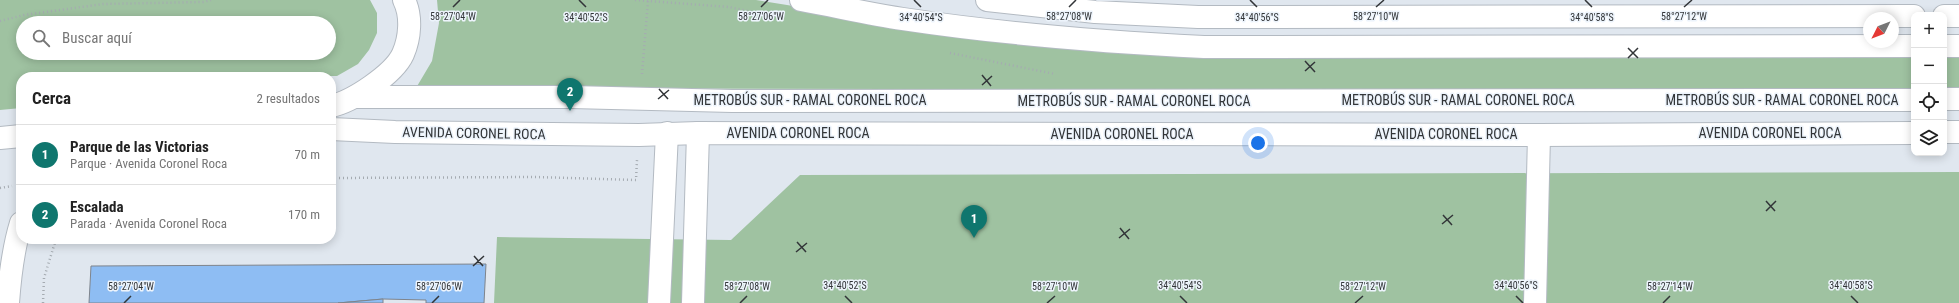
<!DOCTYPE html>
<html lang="es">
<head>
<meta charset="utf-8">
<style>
	:root { --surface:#fff; --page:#f2f2f2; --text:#222; --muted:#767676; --line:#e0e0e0; --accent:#0f766e }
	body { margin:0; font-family:"Roboto Condensed",sans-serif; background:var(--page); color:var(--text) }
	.controls { position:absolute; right:12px; top:12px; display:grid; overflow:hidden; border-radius:8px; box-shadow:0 2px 10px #0003 }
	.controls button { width:36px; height:36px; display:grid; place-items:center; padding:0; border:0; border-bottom:1px solid var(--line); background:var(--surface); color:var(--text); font:20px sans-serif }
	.compass { position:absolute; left:1863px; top:12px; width:36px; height:36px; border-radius:50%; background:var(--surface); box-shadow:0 2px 10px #0003; rotate:228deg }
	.you { position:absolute; left:1258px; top:143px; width:14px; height:14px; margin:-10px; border:3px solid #fff; border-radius:50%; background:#1a73e8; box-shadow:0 0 0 6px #1a73e833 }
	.badge { display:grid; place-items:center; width:26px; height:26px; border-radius:50%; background:var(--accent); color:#fff; font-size:13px; font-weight:700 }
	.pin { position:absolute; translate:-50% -33px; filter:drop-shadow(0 1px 2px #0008) }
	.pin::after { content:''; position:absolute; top:21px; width:14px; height:12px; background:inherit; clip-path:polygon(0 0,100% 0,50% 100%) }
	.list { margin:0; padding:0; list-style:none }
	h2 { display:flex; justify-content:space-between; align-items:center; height:52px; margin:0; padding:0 16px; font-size:17px }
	h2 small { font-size:13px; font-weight:400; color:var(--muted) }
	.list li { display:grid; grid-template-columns:26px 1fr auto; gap:12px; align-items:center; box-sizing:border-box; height:60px; padding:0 16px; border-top:1px solid var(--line) }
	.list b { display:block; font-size:15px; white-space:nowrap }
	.list p { margin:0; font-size:13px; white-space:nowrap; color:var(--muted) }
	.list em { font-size:13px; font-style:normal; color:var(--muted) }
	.icon { flex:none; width:22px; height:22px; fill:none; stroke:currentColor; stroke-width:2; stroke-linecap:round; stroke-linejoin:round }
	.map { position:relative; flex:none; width:1959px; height:303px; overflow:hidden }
	.search { position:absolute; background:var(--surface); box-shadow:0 2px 10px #0003; left:16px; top:16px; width:320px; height:44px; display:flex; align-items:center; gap:10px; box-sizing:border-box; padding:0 14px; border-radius:22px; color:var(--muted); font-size:15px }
	.panel { position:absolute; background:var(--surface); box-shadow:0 2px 10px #0003; left:16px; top:72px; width:320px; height:172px; border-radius:16px }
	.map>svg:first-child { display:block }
	.green { fill:#9fc2a1; fill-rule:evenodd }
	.building { fill:#8ebdf3; stroke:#7e848c }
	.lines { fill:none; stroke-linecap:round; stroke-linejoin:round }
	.minor-casing { stroke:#b3bac2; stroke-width:24 }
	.major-casing { stroke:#b3bac2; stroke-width:24 }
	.path { stroke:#a5abb1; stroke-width:2.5; stroke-dasharray:1 3; stroke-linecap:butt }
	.minor { stroke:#fff; stroke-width:22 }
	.major { stroke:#fff; stroke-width:22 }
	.ticks { fill:none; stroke:#323538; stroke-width:1.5 }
	.labels { text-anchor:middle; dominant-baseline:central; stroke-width:3; stroke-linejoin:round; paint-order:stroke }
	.street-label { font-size:14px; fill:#323538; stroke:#edf4fc }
	.ticks-label { font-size:10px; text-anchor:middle; fill:#323538; stroke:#edf4fc; stroke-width:3; stroke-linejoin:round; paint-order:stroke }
</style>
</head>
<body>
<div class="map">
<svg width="1959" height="303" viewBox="0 0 1959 303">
	<rect width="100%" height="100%" fill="#e0e7ef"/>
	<g class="green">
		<path d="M 0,0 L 370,0 L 377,13 L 377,33 L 369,50 L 358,64 L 337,76 L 21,77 L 21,108 L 0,110 ZM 23,23 L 329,23 L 329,53 L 23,53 Z"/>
		<polygon points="437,0 756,0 1043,46 1914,55 1914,91 416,88 432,61 439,23"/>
		<rect x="1944" y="55" width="15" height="36"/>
		<polygon points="1959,172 1959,303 494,303 497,237 731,240 800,175"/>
	</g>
	<g class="building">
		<polygon points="486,264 484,303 426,303 426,300 383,299 338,303 89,303 91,266"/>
		<polygon points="383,299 383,303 338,303"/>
	</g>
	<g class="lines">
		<g class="minor-casing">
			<g id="minor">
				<path d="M 801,0 C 835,6 869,14 903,19 C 1003,34 1103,42 1204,47 L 1914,46"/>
				<polyline points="1944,46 1959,46"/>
				<polyline points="355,97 571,97 732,101 1914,100"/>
				<polyline points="1944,99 1959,99"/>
				<polyline points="659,303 667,133"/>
				<polyline points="693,303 698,133"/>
				<polyline points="1535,303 1539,135"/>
			</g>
		</g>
		<g class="major-casing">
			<g id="major">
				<polyline points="987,0 1095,12 1198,17 1914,16"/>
				<polyline points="1944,16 1959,16"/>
				<path d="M 331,106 C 352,102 394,74 403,54 C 410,38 412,16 404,0"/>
				<polyline points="331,129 395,132 639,135 698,133 1539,135 1914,133"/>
				<polyline points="1944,132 1959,132"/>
				<polyline points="0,138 21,136"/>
				<path d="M 8,303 C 10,275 13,249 21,223"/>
			</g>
		</g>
		<g class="path">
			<polyline points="635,0 729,7 785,19"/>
			<polyline points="0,21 24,15 103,4 203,2 211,0"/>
			<polyline points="950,53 1055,74"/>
			<polyline points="642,74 648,1"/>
			<polyline points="331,178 535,177 636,180 637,160"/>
			<polyline points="0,188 12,186"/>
			<polyline points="43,303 44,278 56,239"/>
		</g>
		<use href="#minor" class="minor"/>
		<use href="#major" class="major"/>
	</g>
	<path class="ticks" d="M 579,0 L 586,7M 914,0 L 921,7M 1250,0 L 1257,7M 1585,0 L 1592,7M 453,7 L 460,0M 761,7 L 768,0M 1069,7 L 1076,0M 1376,7 L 1384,0M 1684,7 L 1692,0M 1628,48 L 1638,58M 1628,58 L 1638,48M 1305,61 L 1315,72M 1305,71 L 1315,62M 982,75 L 991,86M 982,85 L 992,76M 659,89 L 668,99M 658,99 L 669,90M 1766,201 L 1775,211M 1766,211 L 1776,201M 1443,215 L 1452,225M 1442,224 L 1453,215M 1120,228 L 1129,239M 1119,238 L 1130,229M 797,242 L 806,252M 796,252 L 807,243M 474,256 L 483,266M 473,266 L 484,256M 845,296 L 852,303M 1180,296 L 1187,303M 1516,296 L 1523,303M 1851,296 L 1858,303M 124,303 L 131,296M 432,303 L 439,296M 740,303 L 747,296M 1047,303 L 1055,296M 1355,303 L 1363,296M 1663,303 L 1670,296"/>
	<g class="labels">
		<g class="street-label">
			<text x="810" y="100">METROBÚS SUR - RAMAL CORONEL ROCA</text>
			<text x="1458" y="100">METROBÚS SUR - RAMAL CORONEL ROCA</text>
			<text x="1782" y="100">METROBÚS SUR - RAMAL CORONEL ROCA</text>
			<text x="1134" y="101">METROBÚS SUR - RAMAL CORONEL ROCA</text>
			<text transform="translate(474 133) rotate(1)">AVENIDA CORONEL ROCA</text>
			<text x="798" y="133">AVENIDA CORONEL ROCA</text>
			<text x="1770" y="133">AVENIDA CORONEL ROCA</text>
			<text x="1122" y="134">AVENIDA CORONEL ROCA</text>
			<text x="1446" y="134">AVENIDA CORONEL ROCA</text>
		</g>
	</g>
	<g class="ticks-label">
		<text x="453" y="20">58°27'04"W</text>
		<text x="761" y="20">58°27'06"W</text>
		<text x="1069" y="20">58°27'08"W</text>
		<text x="1376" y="20">58°27'10"W</text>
		<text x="1684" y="20">58°27'12"W</text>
		<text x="586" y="21">34°40'52"S</text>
		<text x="921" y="21">34°40'54"S</text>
		<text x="1257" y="21">34°40'56"S</text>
		<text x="1592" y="21">34°40'58"S</text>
		<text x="845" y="289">34°40'52"S</text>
		<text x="1180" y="289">34°40'54"S</text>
		<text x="1516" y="289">34°40'56"S</text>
		<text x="1851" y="289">34°40'58"S</text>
		<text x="131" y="290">58°27'04"W</text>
		<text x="439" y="290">58°27'06"W</text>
		<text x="747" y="290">58°27'08"W</text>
		<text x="1055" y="290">58°27'10"W</text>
		<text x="1363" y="290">58°27'12"W</text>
		<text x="1670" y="290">58°27'14"W</text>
	</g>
</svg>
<div class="controls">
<button>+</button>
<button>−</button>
<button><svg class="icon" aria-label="locate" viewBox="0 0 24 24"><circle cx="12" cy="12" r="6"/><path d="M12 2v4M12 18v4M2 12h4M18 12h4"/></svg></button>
<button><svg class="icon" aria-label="layers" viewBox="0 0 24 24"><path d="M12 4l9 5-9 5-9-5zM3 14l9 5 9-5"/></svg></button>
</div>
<svg class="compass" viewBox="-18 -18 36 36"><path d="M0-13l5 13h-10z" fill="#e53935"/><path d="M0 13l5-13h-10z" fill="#767676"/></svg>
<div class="you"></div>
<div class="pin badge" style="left:974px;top:238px">1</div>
<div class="pin badge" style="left:570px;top:111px">2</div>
<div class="search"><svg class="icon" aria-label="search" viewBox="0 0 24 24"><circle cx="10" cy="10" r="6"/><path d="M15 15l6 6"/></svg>Buscar aquí</div>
<section class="panel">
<h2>Cerca<small>2 resultados</small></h2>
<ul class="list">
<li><span class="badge">1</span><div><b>Parque de las Victorias</b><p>Parque · Avenida Coronel Roca</p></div><em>70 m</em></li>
<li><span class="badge">2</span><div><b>Escalada</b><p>Parada · Avenida Coronel Roca</p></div><em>170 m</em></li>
</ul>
</section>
</div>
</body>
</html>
